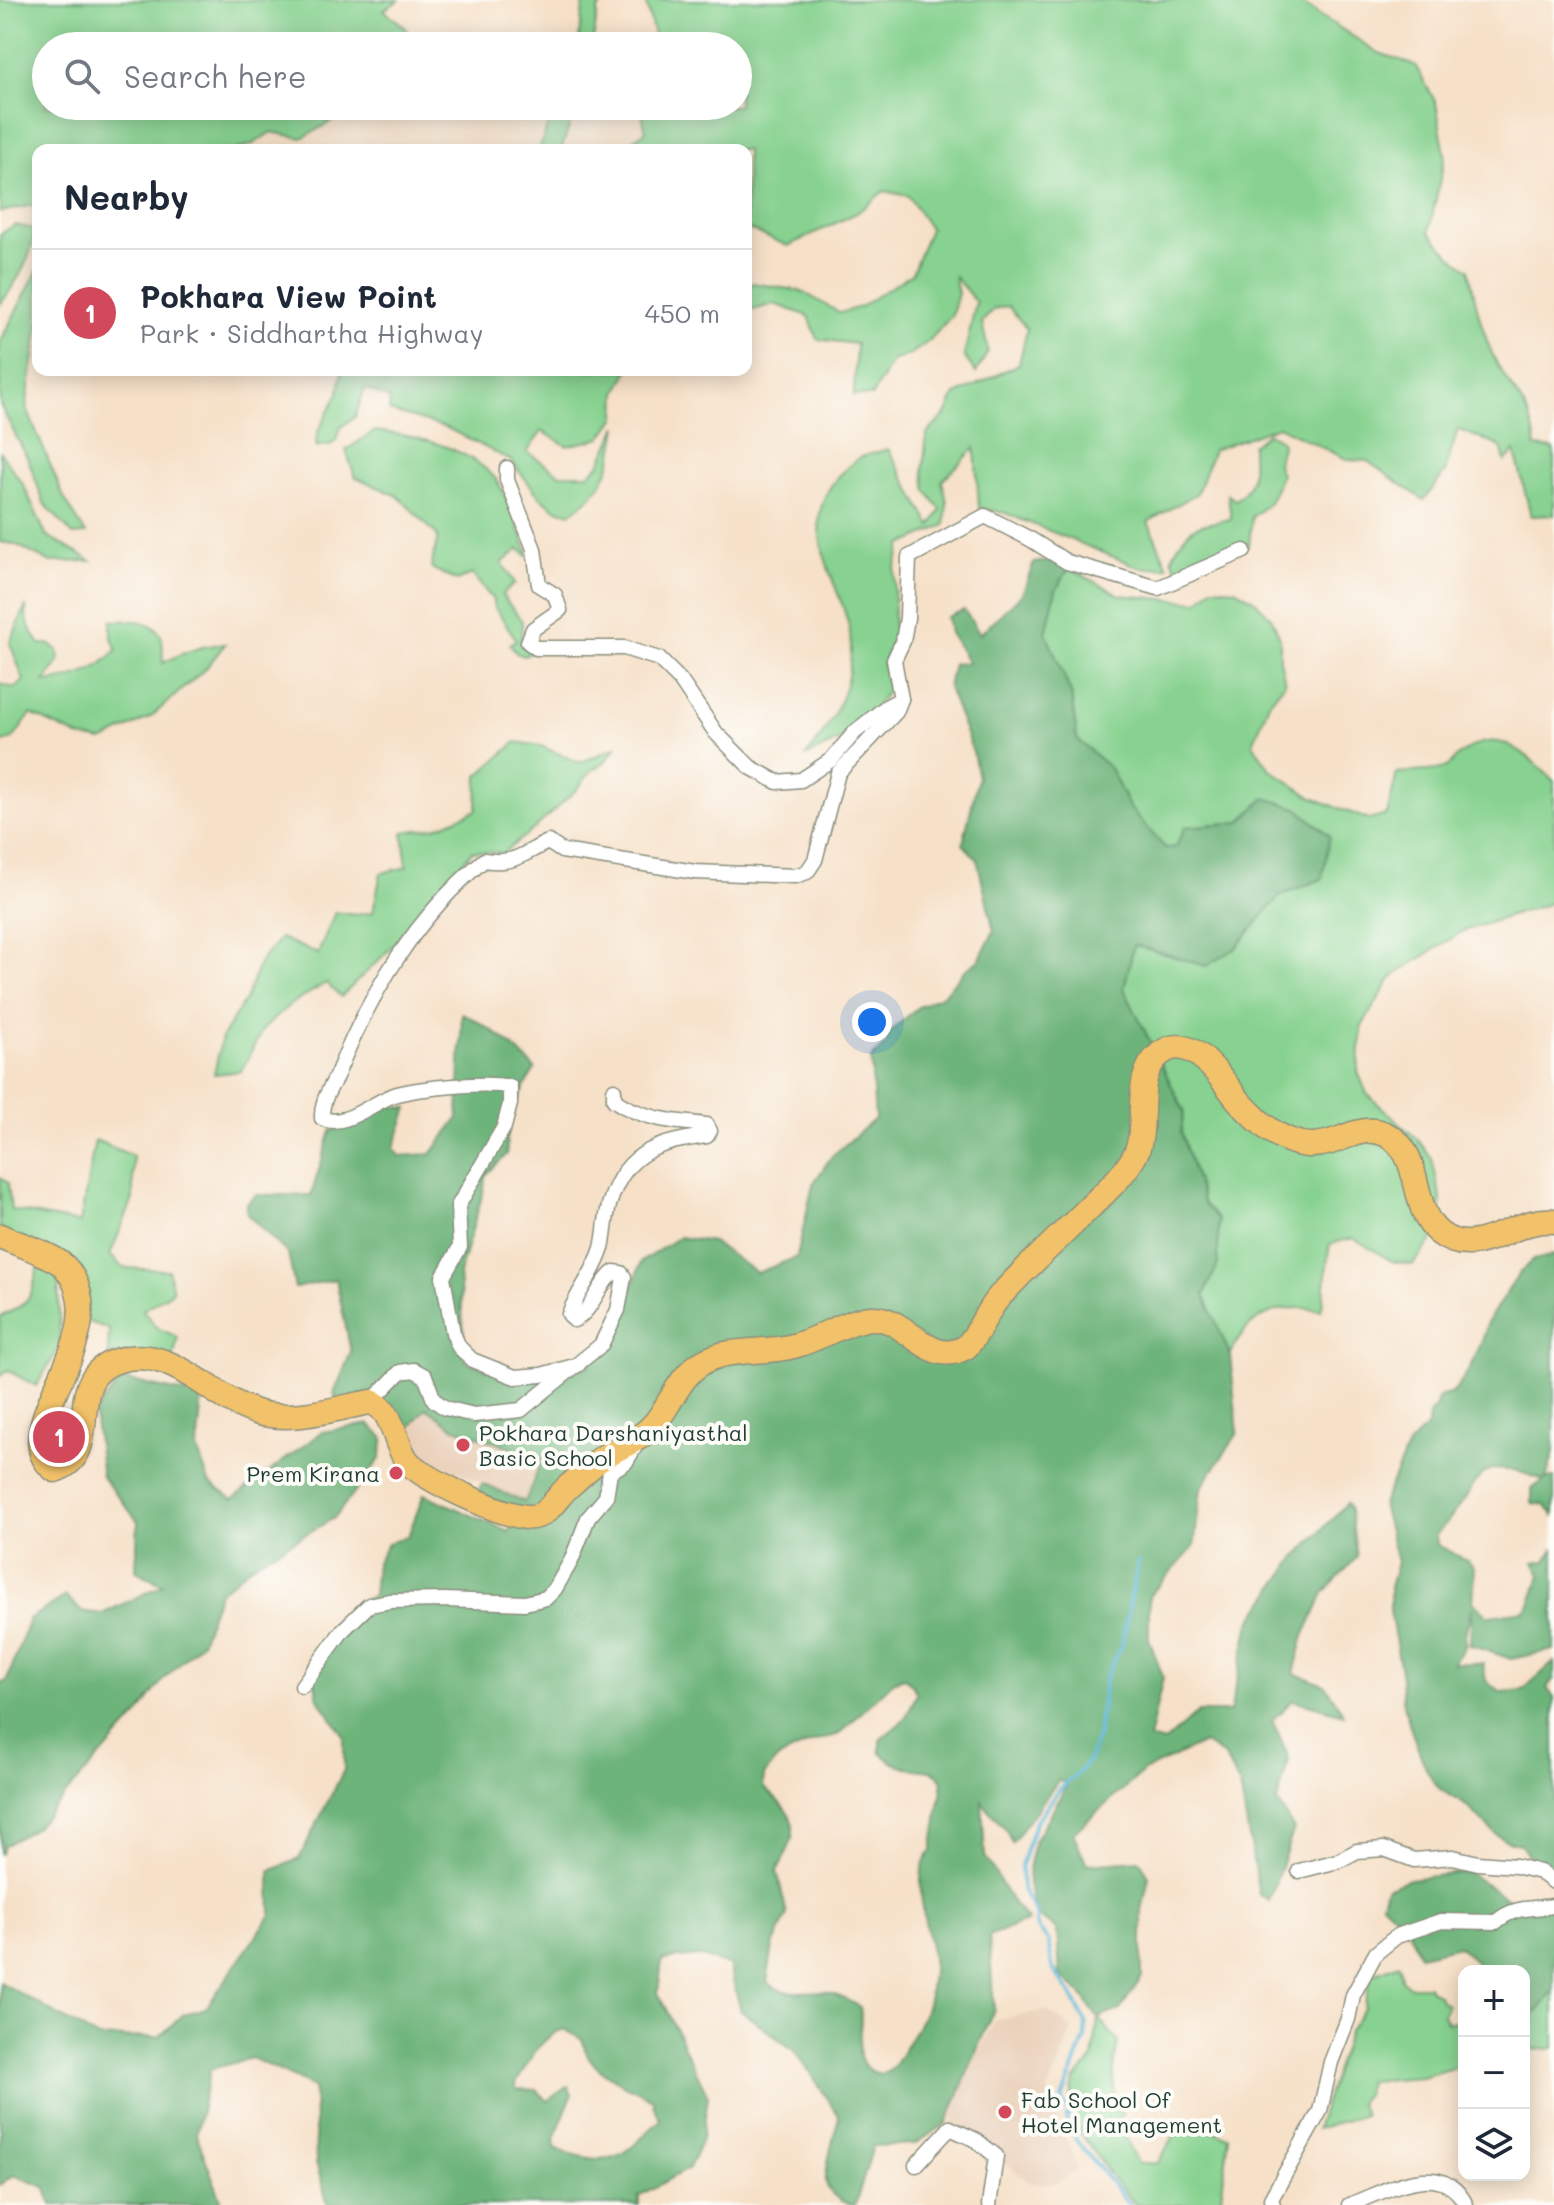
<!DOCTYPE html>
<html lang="en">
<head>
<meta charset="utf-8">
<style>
	:root { --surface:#fff; --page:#f6f6f7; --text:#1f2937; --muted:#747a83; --line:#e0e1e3; --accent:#d1495b }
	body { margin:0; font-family:Mali,sans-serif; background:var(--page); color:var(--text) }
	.controls { position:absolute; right:24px; bottom:24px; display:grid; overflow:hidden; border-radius:16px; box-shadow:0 4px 20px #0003 }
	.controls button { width:72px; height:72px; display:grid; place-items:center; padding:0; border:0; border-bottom:2px solid var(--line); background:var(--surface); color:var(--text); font:40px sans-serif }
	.you { position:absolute; left:872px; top:1022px; width:28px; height:28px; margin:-20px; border:6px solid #fff; border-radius:50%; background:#1a73e8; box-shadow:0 0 0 12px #1a73e833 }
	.badge { display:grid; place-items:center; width:52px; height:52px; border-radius:50%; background:var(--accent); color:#fff; font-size:26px; font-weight:700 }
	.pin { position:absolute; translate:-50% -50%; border:4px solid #fff; box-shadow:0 2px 8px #0006 }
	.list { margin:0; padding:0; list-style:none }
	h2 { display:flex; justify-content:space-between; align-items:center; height:104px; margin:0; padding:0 32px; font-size:34px }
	h2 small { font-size:26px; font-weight:400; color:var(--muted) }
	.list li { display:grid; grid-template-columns:52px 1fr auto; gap:24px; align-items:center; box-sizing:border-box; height:128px; padding:0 32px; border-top:2px solid var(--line) }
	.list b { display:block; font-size:30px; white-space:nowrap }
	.list p { margin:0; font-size:26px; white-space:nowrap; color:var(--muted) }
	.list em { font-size:26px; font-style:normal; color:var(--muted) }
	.icon { flex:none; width:44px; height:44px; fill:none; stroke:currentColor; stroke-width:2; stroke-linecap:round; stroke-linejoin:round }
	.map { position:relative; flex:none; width:1554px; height:2205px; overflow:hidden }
	.search { position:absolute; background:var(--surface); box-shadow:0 4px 20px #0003; left:32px; top:32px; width:720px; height:88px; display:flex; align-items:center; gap:20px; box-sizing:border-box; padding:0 28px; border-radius:44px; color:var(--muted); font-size:30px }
	.panel { position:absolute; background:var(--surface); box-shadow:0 4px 20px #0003; left:32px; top:144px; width:720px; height:232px; border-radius:16px }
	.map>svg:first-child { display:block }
	.built { fill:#e9cfb8 }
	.green { fill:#87d290; stroke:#538862; stroke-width:2 }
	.forest { fill:#6db47a; stroke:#467857; stroke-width:2; fill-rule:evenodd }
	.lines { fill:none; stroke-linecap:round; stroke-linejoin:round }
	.stream { stroke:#5ab6d8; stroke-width:4 }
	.minor-casing { stroke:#8a8e7e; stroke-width:17 }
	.trunk-casing { stroke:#8a8e7e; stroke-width:27 }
	.minor { stroke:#fff; stroke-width:14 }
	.trunk { stroke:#f2c26a; stroke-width:24 }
	.poi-dot { fill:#d1495b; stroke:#fdfcf7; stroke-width:3 }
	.labels { text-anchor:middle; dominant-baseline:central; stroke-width:8; stroke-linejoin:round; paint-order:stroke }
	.poi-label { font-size:22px; fill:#1f3d34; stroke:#fdfcf7; text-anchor:start }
</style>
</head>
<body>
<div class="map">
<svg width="1554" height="2205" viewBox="0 0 1554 2205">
	<rect width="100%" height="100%" fill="#fdfcf7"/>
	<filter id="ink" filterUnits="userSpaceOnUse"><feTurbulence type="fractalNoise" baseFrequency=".0125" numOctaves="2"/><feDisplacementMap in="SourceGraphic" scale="16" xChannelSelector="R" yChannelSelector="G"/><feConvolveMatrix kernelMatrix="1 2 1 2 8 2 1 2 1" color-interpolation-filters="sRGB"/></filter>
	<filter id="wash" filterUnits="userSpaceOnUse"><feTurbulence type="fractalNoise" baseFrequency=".006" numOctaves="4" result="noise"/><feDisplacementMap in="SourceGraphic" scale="32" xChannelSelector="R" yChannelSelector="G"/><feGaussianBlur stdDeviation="1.8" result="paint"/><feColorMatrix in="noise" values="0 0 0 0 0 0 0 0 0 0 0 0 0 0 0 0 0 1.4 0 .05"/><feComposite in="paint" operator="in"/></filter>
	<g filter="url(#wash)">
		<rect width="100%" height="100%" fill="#f6e0c7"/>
		<g class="built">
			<polygon points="426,1408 453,1427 471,1431 543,1459 525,1502 428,1458 406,1433"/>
			<polygon points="1046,2010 1073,2030 1047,2091 1078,2169 1055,2184 1031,2183 996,2156 950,2128 957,2095 995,2020"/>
		</g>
		<g class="green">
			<polygon points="0,0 399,0 384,10 407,29 404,46 46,46 46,106 359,106 302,138 271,132 253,144 235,150 38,150 38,204 0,212"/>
			<polygon points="584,0 605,0 598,10 592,46 578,46"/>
			<path d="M 645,0 L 1296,0 L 1379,53 L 1415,65 L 1436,103 L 1445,155 L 1429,232 L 1451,256 L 1469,269 C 1475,301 1482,335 1497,364 C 1512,391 1537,415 1535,447 L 1554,449 L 1554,515 L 1531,516 L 1515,451 L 1505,461 L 1501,447 L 1458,429 L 1445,472 L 1424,500 L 1367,461 L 1348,460 L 1278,426 L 1213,450 L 1197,493 L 1148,522 L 1168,567 L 1141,568 L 1005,513 L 979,508 L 975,448 L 942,481 L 947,502 L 945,525 L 902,545 L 895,569 L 893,640 L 883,663 L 888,690 L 874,709 L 844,738 L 805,757 C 834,724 856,679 850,634 C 847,609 834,588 827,564 C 814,527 815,498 845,470 C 849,466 854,461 859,458 C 868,454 879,452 888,449 L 931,526 L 941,510 L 926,490 L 923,469 L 927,434 L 947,413 L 954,396 L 1019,364 L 1027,329 L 1008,306 L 994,309 L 982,322 L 988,351 L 976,373 L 964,356 L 976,302 L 954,276 L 958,293 L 952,315 L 929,341 L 911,354 L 892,361 L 872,396 L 854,395 L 856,344 L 817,339 L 809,316 L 774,304 L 746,312 L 746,289 L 753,283 L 801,291 L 840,313 L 860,307 L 912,273 L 930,229 L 908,196 L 884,191 L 857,213 L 788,246 L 746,228 L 746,150 L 618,150 L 646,131 L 640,106 L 738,106 L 738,46 L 657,46 Z"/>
			<polygon points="555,106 576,106 561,150 539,150"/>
			<path d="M 15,225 L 34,229 C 35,255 15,284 0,305 L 0,234 Z"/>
			<polygon points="38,270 38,330 26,407 64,498 86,534 73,535 44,503 28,459 0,405 0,342"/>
			<path d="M 342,370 L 629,370 L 617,392 L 616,417 L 601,438 L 567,446 L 542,431 L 527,452 L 560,474 L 589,474 L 600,464 L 618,426 C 611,469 607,487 571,513 L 556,509 L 540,497 L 510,460 L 447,428 L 389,411 L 390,399 L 365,388 L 355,417 L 341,427 L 337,439 L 332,444 L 316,447 L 317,434 L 339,391 Z"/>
			<path d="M 375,431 C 417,436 465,446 495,478 C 505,489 524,542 530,558 L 519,549 L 502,563 L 515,583 L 502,595 L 522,621 L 521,646 L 533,652 L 524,656 L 516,653 L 510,644 L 516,639 L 493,605 L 493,600 L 472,574 L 457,581 L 431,568 L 438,536 L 398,496 L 355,477 L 346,450 Z"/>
			<path d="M 1268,433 L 1281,440 L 1282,446 L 1277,463 L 1281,476 L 1269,503 L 1252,517 L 1249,545 L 1178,572 L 1172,558 C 1188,523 1196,526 1231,519 L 1228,495 L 1235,500 C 1257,486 1252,468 1252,445 Z"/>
			<polygon points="0,452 23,484 46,535 91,561 49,562 15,544 0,542"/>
			<path d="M 1069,568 L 1120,595 L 1198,602 L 1213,587 L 1236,589 L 1255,601 L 1271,617 L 1280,638 L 1280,660 L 1285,683 L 1269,703 L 1253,744 L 1270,769 L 1313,798 L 1369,820 L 1387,815 L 1397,773 C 1411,771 1436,773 1448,766 C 1453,763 1457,756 1462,753 C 1500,724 1526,755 1554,781 L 1554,902 L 1463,931 L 1399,972 L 1391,979 L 1362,1026 L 1358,1072 L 1367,1094 L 1418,1140 L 1432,1159 L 1441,1199 L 1438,1232 L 1413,1265 L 1392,1261 L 1353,1238 L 1330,1244 C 1325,1266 1327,1288 1321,1310 C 1277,1303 1249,1314 1230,1355 L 1204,1295 L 1218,1264 L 1218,1220 L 1204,1204 L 1181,1132 L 1184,1111 L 1124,989 L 1134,945 L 1205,966 L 1235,949 L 1279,896 L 1322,879 L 1240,822 L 1185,827 L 1176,847 L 1165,849 L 1129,807 L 1110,768 L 1077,739 L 1071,693 L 1046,633 L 1056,590 Z"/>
			<path d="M 26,606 C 25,622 31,632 40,644 L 49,644 L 58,650 L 59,662 L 44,682 C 73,679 97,672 117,650 L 112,638 L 111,621 C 126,620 153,618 161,636 C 164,642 162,655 163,663 C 183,652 203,645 225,644 L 206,668 L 151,717 L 102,741 L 80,737 L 31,714 L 13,739 L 0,743 L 0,684 L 15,688 L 24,681 L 10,643 Z"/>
			<polygon points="516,742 541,746 580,763 616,747 604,763 592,770 577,789 535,828 503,853 472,851 398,941 341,997 326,983 288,1006 263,1029 241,1071 214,1074 222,1037 246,998 260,962 280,938 318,954 335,912 356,915 373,912 381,873 407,867 403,832 437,827 477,810 478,776"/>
			<polygon points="95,1140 133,1156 133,1199 110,1255 123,1268 168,1270 173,1291 143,1310 157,1328 178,1337 173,1359 108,1354 109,1329 80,1319 86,1289 0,1227 0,1178 8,1183 11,1210 80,1223"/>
			<path d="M 38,1267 L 58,1276 L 60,1347 L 36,1386 L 7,1370 L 0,1376 L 0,1317 C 32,1301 30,1301 38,1267 Z"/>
			<polygon points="1399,1964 1401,1979 1409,1986 1428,1986 1430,1990 1439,1994 1441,2000 1447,2004 1443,2015 1448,2023 1455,2021 1464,2011 1464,2065 1422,2077 1368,2081 1365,2095 1359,2102 1364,2115 1316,2129 1349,2031 1364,2008 1371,1975"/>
			<polygon points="1554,1990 1554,2048 1524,2051 1524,2021 1539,2010"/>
			<path d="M 1098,2018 L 1118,2041 C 1114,2068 1108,2090 1123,2115 L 1113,2122 L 1126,2138 L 1138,2164 L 1158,2163 L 1175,2134 L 1200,2124 L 1222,2135 L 1229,2136 L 1220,2205 L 1136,2205 L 1114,2180 L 1082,2135 L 1070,2105 L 1074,2081 L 1093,2058 Z"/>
		</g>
		<g class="forest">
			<path d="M 1056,560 L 1069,568 L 1056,590 L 1046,633 L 1071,693 L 1077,739 L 1110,768 L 1129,807 L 1165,848 L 1176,847 L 1185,827 L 1240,822 L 1265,798 L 1297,808 L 1330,836 L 1322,879 L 1279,896 L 1235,949 L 1206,966 L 1134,945 L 1124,989 L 1184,1111 L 1181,1133 L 1204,1204 L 1218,1220 L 1218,1264 L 1204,1295 L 1230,1355 L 1238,1433 L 1201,1488 L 1194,1547 L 1149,1596 L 1149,1639 L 1163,1677 L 1149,1739 L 1164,1743 L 1198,1712 L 1230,1712 L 1250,1623 L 1292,1562 L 1347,1503 L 1350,1510 L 1357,1557 L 1324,1593 L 1304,1636 L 1294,1673 L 1325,1685 L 1344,1714 L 1293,1700 L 1272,1720 L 1289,1758 L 1277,1802 L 1294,1829 L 1269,1901 L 1259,1895 L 1240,1786 L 1224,1756 L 1204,1743 L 1144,1771 L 1073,1833 L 1087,1864 L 1139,1860 L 1149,1876 L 1142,1911 L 1142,1977 L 1120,2010 L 1098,2018 L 1081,1994 L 1060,1974 L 1057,1930 L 1037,1915 L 1028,1884 L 1029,1864 L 1035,1840 L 1069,1782 L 1058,1781 L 1012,1843 L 1006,1830 L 982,1802 L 985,1856 L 1012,1902 L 1028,1921 L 989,1936 L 994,2009 L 946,2124 L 915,2144 L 873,2146 L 855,2205 C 844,2205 828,2194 826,2182 C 824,2170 836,2130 839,2116 L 796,2052 L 741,2011 L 729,1965 L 698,1956 L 662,1960 L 658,1993 L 708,2096 L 702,2139 L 689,2168 L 639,2196 L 639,2205 L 328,2205 L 316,2162 L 314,2087 L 252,2058 L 210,2069 L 196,2134 L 221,2200 L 217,2205 L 52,2205 L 45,2187 L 14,2175 L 0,2185 L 0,1982 L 98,2038 L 159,2037 L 184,2014 L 206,2008 L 271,1915 L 270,1871 L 299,1859 L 344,1770 L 344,1736 L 318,1698 L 310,1657 L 345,1612 L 373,1595 L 376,1564 L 387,1544 L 408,1536 L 424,1494 L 509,1532 L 516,1516 L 476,1494 L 482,1484 L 525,1502 L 542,1459 L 453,1427 L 426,1408 L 406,1433 L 383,1409 L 339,1405 L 334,1394 L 351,1352 L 336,1279 L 295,1288 L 288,1254 L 247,1214 L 247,1203 L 256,1195 L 311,1195 L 331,1131 L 386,1106 L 408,1108 L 394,1148 L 399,1156 L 431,1154 L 458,1119 L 462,1013 C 489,1027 515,1045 535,1069 C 517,1098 505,1120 507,1154 L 485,1176 L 484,1189 L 459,1274 L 466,1361 L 516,1380 L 586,1367 L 617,1334 L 641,1262 L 679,1237 L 712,1242 L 757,1273 L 797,1257 L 813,1184 L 832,1156 L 875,1119 L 871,1059 L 886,1044 L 890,1032 L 918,1007 L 943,995 L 964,971 L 979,960 L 994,931 L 977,859 L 963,844 L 978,778 L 973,752 L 948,688 L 953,664 L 968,663 L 950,633 L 947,617 L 964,610 L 980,634 L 1022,594 L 1034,563 ZM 903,1677 L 912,1684 L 917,1694 L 905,1719 L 880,1740 L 880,1751 C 887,1759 896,1766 907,1768 C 921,1771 935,1767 943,1781 L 932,1851 C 909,1871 928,1931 932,1958 C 933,1970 931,1983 929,1995 C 925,2019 911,2036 900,2056 C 895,2065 889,2076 877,2073 C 847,2066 865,2027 860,2007 C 848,2001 838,1994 824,1992 C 803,1990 784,1997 767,1982 L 773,1946 L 787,1915 L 777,1871 C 800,1829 801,1821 763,1787 L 764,1775 L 777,1759 L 808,1744 L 839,1734 L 893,1682 ZM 564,2029 L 583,2040 C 587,2075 629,2084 654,2100 L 653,2104 L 661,2120 C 648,2130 644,2137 633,2146 C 611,2167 579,2158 555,2148 L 555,2137 L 572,2095 L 568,2086 L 547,2101 L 537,2090 L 516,2089 L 515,2085 C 528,2064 539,2037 564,2029 Z"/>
			<path d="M 1554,1255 L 1554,1452 L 1546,1479 L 1554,1478 L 1554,1516 L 1545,1505 L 1532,1503 L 1532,1489 L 1544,1480 L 1514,1470 L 1491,1469 L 1481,1475 L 1457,1510 L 1436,1535 L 1437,1545 L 1468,1561 L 1475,1570 L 1473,1602 L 1488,1616 L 1525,1611 L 1530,1605 L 1541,1575 L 1534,1562 L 1546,1561 L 1554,1549 L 1554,1650 L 1511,1659 L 1470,1645 L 1472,1608 L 1465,1634 L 1466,1645 L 1453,1663 L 1483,1664 L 1486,1681 L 1502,1692 L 1523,1690 L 1554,1662 L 1554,1679 L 1547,1688 L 1554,1698 L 1554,1877 L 1538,1868 L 1520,1844 C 1498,1842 1486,1824 1470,1809 C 1461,1800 1448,1796 1439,1788 C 1422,1769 1398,1700 1402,1677 L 1390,1611 L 1390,1587 L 1397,1562 L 1382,1504 L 1409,1444 L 1427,1427 L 1430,1412 L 1435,1408 L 1439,1397 C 1443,1395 1448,1395 1452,1393 C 1463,1386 1487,1335 1487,1322 L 1521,1271 L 1534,1260 Z"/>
			<polygon points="122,1379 202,1397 197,1448 209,1482 233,1499 322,1432 369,1424 384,1438 380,1459 334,1518 253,1564 219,1593 201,1642 162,1681 137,1716 36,1827 4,1846 0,1855 0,1684 7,1681 29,1619 66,1596 81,1611 102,1614 163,1585 136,1571 138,1521 102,1477 94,1412"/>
			<polygon points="1467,1872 1517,1905 1554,1902 1554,1990 1539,2010 1524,2021 1524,1971 1478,1971 1476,1962 1459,1946 1419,1955 1407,1927 1382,1903 1386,1888 1410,1879"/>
		</g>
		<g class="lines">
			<polyline class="stream" points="1130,2205 1076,2140 1066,2118 1069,2115 1062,2099 1085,2038 1086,2023 1071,1994 1053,1969 1048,1941 1036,1925 1037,1915 1022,1889 1021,1865 1035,1823 1057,1792 1083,1768 1090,1757 1098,1734 1105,1679 1122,1644 1138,1562"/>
		</g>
	</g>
	<g filter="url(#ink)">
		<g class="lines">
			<g class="minor-casing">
				<g id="minor">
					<polyline points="507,468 507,480 534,549 539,585 555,595 560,610 533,629 528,642 536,648 624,648 659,659 680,680 716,733 750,767 777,782 801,780 831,760 855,732 886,707 901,699"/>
					<path d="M 578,1365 L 541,1375 L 515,1377 L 472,1360 L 459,1347 L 453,1333 L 443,1277 L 460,1247 L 458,1206 L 504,1127 L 510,1104 L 510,1087 C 488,1081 421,1088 397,1094 C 375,1100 344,1130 322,1118 C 321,1099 331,1089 338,1072 C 372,990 415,918 484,860 C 515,865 522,854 548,842 L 562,851 L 695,872 L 795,876 L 807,872 L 815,860 L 838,773 L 896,712 L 901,699 L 894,660 L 903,641 L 907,618 L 909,557 L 985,516 L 1030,539 L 1067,562 L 1158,588 L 1244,551"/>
					<path d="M 371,1402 L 400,1372 L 414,1370 L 425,1376 L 434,1400 L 445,1408 L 474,1415 L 521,1410 L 601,1345 L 618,1310 L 624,1277 L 621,1273 L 614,1272 C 597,1285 594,1310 574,1320 L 569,1314 C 578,1291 595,1272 602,1248 C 606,1232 605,1214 611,1199 C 627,1150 661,1142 707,1136 L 710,1131 L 707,1125 C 675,1122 641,1119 614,1100 L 614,1090"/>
					<polyline points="302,1686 343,1630 369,1605 390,1601 445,1600 525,1603 546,1598 555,1589 571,1561 588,1518 606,1497 610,1472 626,1462 639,1440"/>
					<polyline points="1299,1871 1338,1861 1357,1851 1384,1849 1414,1860 1453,1857 1478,1863 1516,1866 1540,1872 1554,1882"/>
					<polyline points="916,2165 950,2128 976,2140 996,2156 989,2205"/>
					<path d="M 1273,2205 L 1271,2199 L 1320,2111 L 1331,2062 L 1348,2019 L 1353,1995 L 1376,1953 L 1397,1936 L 1441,1921 L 1496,1922 C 1514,1906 1531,1909 1554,1906"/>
					<path d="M 1349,2205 C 1387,2191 1442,2156 1466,2205"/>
				</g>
			</g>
			<g class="trunk-casing">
				<path id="trunk" d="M 0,1236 C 17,1244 55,1255 66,1268 C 121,1335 0,1429 55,1470 C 108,1453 58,1378 119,1360 C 175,1344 212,1402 263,1414 C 298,1421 336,1408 371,1402 C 395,1410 393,1444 408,1462 C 425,1480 503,1516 528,1517 C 547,1519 556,1497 569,1486 C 580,1477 590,1466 602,1458 C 622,1444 638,1443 656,1422 C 672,1402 681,1373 705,1361 C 735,1346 769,1355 800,1344 C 820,1338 855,1317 874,1318 C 909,1319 929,1369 966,1347 C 980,1333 985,1312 999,1297 C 1027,1266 1060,1237 1090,1207 C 1105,1192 1123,1176 1134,1157 C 1151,1127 1130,1078 1160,1054 C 1193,1029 1222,1081 1239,1101 C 1248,1111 1259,1122 1270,1130 C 1327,1169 1347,1118 1385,1134 C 1424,1151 1409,1209 1439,1233 C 1477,1263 1515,1216 1554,1221"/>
			</g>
			<use href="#minor" class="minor"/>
			<use href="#trunk" class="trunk"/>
		</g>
	</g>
	<g class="poi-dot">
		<circle cx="463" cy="1445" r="8"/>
		<circle cx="396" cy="1473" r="8"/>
		<circle cx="1005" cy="2112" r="8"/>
	</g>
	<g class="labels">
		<g class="poi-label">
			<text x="479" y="1432">Pokhara Darshaniyasthal<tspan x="479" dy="25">Basic School</tspan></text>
			<text x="380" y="1473" text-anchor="end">Prem Kirana</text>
			<text x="1021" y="2099">Fab School Of<tspan x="1021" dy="25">Hotel Management</tspan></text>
		</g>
	</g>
</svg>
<div class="controls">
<button>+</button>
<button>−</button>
<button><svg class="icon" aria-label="layers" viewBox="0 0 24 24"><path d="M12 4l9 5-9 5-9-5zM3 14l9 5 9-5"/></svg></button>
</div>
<div class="you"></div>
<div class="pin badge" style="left:59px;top:1437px">1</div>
<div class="search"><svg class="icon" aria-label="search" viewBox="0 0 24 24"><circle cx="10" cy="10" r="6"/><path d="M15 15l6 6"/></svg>Search here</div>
<section class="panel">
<h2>Nearby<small></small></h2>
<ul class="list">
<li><span class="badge">1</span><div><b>Pokhara View Point</b><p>Park · Siddhartha Highway</p></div><em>450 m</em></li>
</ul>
</section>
</div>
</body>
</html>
